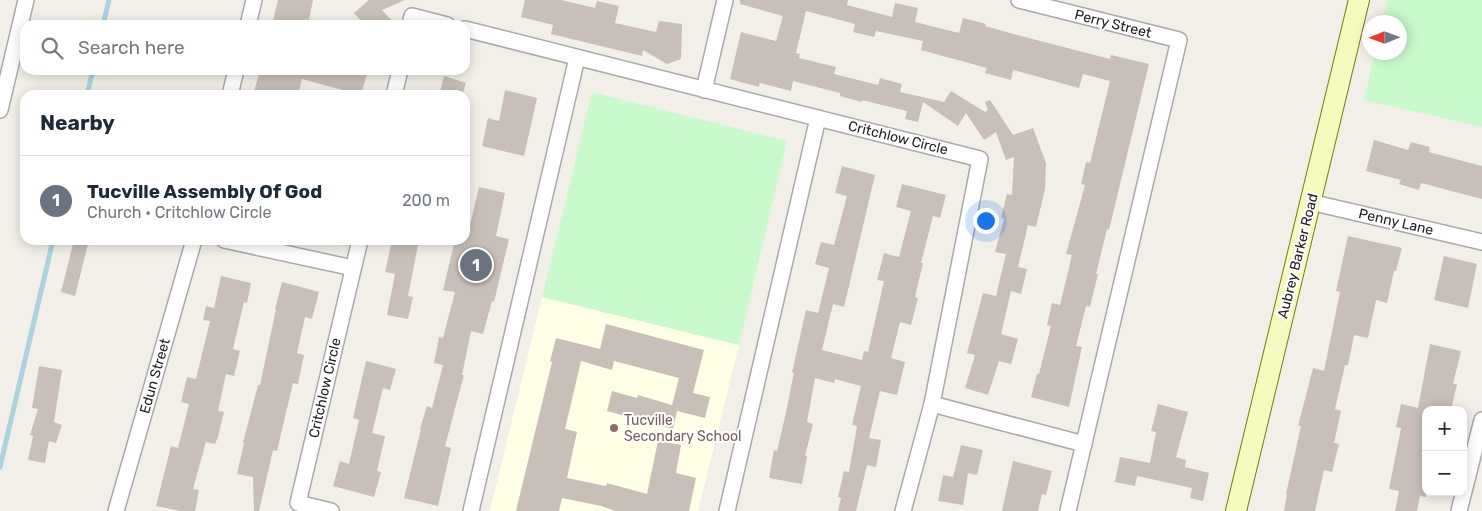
<!DOCTYPE html>
<html lang="en">
<head>
<meta charset="utf-8">
<style>
	:root { --surface:#fff; --page:#f6f6f7; --text:#1f2937; --muted:#747a83; --line:#e0e1e3; --accent:#d40000 }
	body { margin:0; font-family:Rubik,sans-serif; background:var(--page); color:var(--text) }
	.controls { position:absolute; right:15px; bottom:15px; display:grid; overflow:hidden; border-radius:10px; box-shadow:0 2px 12px #0003 }
	.controls button { width:45px; height:45px; display:grid; place-items:center; padding:0; border:0; border-bottom:1px solid var(--line); background:var(--surface); color:var(--text); font:25px sans-serif }
	.compass { position:absolute; left:1362px; top:15px; width:45px; height:45px; border-radius:50%; background:var(--surface); box-shadow:0 2px 12px #0003; rotate:269deg }
	.you { position:absolute; left:985px; top:220px; width:18px; height:18px; margin:-12px; border:4px solid #fff; border-radius:50%; background:#1a73e8; box-shadow:0 0 0 8px #1a73e833 }
	.badge { display:grid; place-items:center; width:32px; height:32px; border-radius:50%; background:var(--accent); color:#fff; font-size:16px; font-weight:700 }
	.pin { position:absolute; translate:-50% -50%; border:2px solid #fff; box-shadow:0 1px 5px #0006 }
	.list { margin:0; padding:0; list-style:none }
	h2 { display:flex; justify-content:space-between; align-items:center; height:65px; margin:0; padding:0 20px; font-size:21px }
	h2 small { font-size:16px; font-weight:400; color:var(--muted) }
	.list li { display:grid; grid-template-columns:32px 1fr auto; gap:15px; align-items:center; box-sizing:border-box; height:90px; padding:0 20px; border-top:1px solid var(--line) }
	.list b { display:block; font-size:19px; white-space:nowrap }
	.list p { margin:0; font-size:16px; white-space:nowrap; color:var(--muted) }
	.list em { font-size:16px; font-style:normal; color:var(--muted) }
	.icon { flex:none; width:28px; height:28px; fill:none; stroke:currentColor; stroke-width:2; stroke-linecap:round; stroke-linejoin:round }
	.map { position:relative; flex:none; width:1482px; height:511px; overflow:hidden }
	.search { position:absolute; background:var(--surface); box-shadow:0 2px 12px #0003; left:20px; top:20px; width:450px; height:55px; display:flex; align-items:center; gap:12px; box-sizing:border-box; padding:0 18px; border-radius:15px; color:var(--muted); font-size:19px }
	.panel { position:absolute; background:var(--surface); box-shadow:0 2px 12px #0003; left:20px; top:90px; width:450px; height:155px; border-radius:15px }
	.map>svg:first-child { display:block }
	.education { fill:#ffffe5 }
	.park { fill:#c8facc }
	.lines { fill:none; stroke-linecap:round; stroke-linejoin:round }
	.stream { stroke:#aad3df; stroke-width:5 }
	.building { fill:#c7bfb8 }
	.street-casing { stroke:#a9a9a9; stroke-width:18 }
	.secondary-casing { stroke:#707d05; stroke-width:22 }
	.street { stroke:#fff; stroke-width:15 }
	.secondary { stroke:#f7fabf; stroke-width:20 }
	.education-dot { fill:#8d6e63; stroke:#fff; stroke-width:2 }
	.labels { text-anchor:middle; dominant-baseline:central; stroke-width:4; stroke-linejoin:round; paint-order:stroke }
	.street-label { font-size:14px; fill:#222; stroke:#fff }
	.education-label { font-size:14px; fill:#785e54; stroke:#fff; text-anchor:start }
</style>
</head>
<body>
<div class="map">
<svg width="1482" height="511" viewBox="0 0 1482 511">
	<rect width="100%" height="100%" fill="#f2efe9"/>
	<polygon class="education" points="542,297 739,345 698,511 490,511"/>
	<g class="park">
		<polygon points="1387,0 1482,0 1482,127 1364,100 1375,53 1400,52 1400,22 1382,22"/>
		<polygon points="592,92 787,141 739,345 542,297"/>
	</g>
	<g class="lines">
		<g class="stream">
			<polyline points="103,25 109,0"/>
			<polyline points="87,95 93,70"/>
			<polyline points="0,467 53,240"/>
		</g>
	</g>
	<g class="building">
		<polygon points="278,0 313,0 308,25 272,25"/>
		<polygon points="369,0 405,0 382,10 396,25 365,25 354,13"/>
		<polygon points="525,0 561,0 595,8 597,1 619,6 615,23 656,32 659,21 682,24 681,59 667,64 643,50 642,56 551,34 553,25 521,17"/>
		<polygon points="740,0 848,0 847,5 892,17 895,3 918,8 915,22 959,33 963,18 986,24 985,26 1021,36 1110,59 1111,55 1149,64 1109,230 1107,229 1096,274 1098,274 1090,307 1086,306 1076,346 1082,347 1069,407 1031,397 1037,374 1039,374 1051,326 1047,325 1052,303 1060,305 1072,255 1066,254 1085,185 1081,184 1086,162 1090,163 1110,81 1083,74 1079,88 1013,70 1011,80 985,73 987,68 921,50 923,41 876,31 874,37 853,32 855,24 806,11 796,53 800,54 799,58 836,67 834,74 878,85 880,78 902,84 900,92 944,102 951,91 985,112 988,110 985,102 990,100 1013,135 1033,128 1046,163 1045,189 1036,227 1028,225 1018,267 1027,269 1021,294 1011,291 1001,334 1018,339 1011,364 999,361 988,395 965,388 975,355 967,353 983,293 996,296 1006,254 995,252 1004,219 1001,218 1007,194 1012,195 1014,157 1006,160 996,132 984,140 966,113 958,126 923,102 918,122 905,119 907,111 862,100 862,102 840,96 840,93 793,81 791,91 760,83 759,87 730,79 741,32 776,41 783,16 740,4"/>
		<polygon points="260,70 350,70 367,74 361,95 302,79 298,95 253,95"/>
		<polygon points="444,76 466,83 462,95 439,95"/>
		<polygon points="505,90 537,98 524,156 482,146 488,118 499,121"/>
		<polygon points="1374,140 1408,150 1411,142 1430,147 1429,152 1482,166 1482,199 1421,183 1419,190 1399,184 1401,180 1366,171"/>
		<polygon points="842,166 875,175 844,307 833,304 822,350 862,360 864,351 868,352 884,281 877,280 884,253 899,257 911,211 896,207 902,184 946,195 940,218 933,216 921,263 923,263 915,297 918,298 911,325 900,322 891,358 905,362 897,395 880,391 869,438 881,440 876,467 867,465 856,511 838,511 841,498 838,497 844,471 849,472 857,426 852,425 861,386 835,379 834,383 815,378 807,422 813,424 805,456 807,456 802,484 769,478 774,450 777,451 785,417 794,373 792,372 806,310 818,313 829,268 815,264 821,242 834,245 847,196 835,193"/>
		<polygon points="479,187 505,193 496,236 509,239 494,302 492,301 483,334 471,331 462,375 464,375 445,446 451,448 438,506 404,498 421,429 420,429 427,406 432,408 443,365 434,363 439,337 443,338 455,292 443,290 455,240 465,240 465,228 469,229"/>
		<polygon points="1348,236 1402,248 1396,271 1394,271 1387,303 1376,300 1368,338 1354,335 1348,365 1345,365 1335,409 1341,411 1334,443 1339,444 1332,472 1324,470 1315,511 1284,511 1287,494 1286,494 1301,426 1298,426 1313,368 1324,371 1340,292 1336,291"/>
		<polygon points="74,240 89,240 75,296 61,292"/>
		<polygon points="392,240 419,240 408,296 413,297 408,319 387,315 395,274 385,272"/>
		<polygon points="1444,256 1477,264 1468,308 1434,300"/>
		<polygon points="221,276 251,283 247,303 244,302 233,349 240,351 234,376 226,374 218,411 224,412 218,437 215,444 206,442 193,489 199,490 195,511 181,511 156,506 171,446 178,448 189,404 181,402 187,377 196,379 210,321 203,320 206,306 214,308"/>
		<polygon points="282,282 319,292 312,319 305,317 297,353 304,355 298,384 293,383 277,451 273,450 259,511 254,511 253,477 237,474 244,443 243,443 258,385 260,385 276,309 275,309"/>
		<polygon points="606,324 704,350 693,393 710,397 705,418 677,411 673,429 632,418 607,411 612,391 637,398 638,395 672,405 679,378 614,361 612,370 581,361 565,429 577,432 567,478 606,486 607,483 647,494 658,441 681,445 676,473 696,478 689,511 615,511 601,506 562,498 559,511 516,511 552,362 550,361 556,338 600,349"/>
		<polygon points="1430,344 1461,351 1453,384 1457,384 1451,410 1426,410 1426,497 1420,496 1417,511 1395,511 1399,491 1389,489 1401,428 1396,427 1401,404 1418,408"/>
		<polygon points="366,361 396,369 390,390 383,388 372,433 385,436 377,471 381,472 374,497 333,486 340,461 349,464 359,420 353,418"/>
		<polygon points="39,366 62,370 54,422 62,425 56,443 49,441 45,463 28,460 33,436 30,435 38,409 32,408"/>
		<polygon points="1158,404 1188,412 1176,457 1186,460 1185,467 1209,473 1203,501 1190,498 1192,488 1137,476 1135,486 1115,482 1120,457 1150,463 1156,432 1151,431"/>
		<polygon points="961,445 983,450 977,475 968,473 963,505 938,501 943,475 953,477"/>
		<polygon points="1013,461 1052,471 1046,495 1042,494 1038,511 1002,511"/>
	</g>
	<g class="lines">
		<g class="street-casing">
			<g id="street">
				<polyline points="1019,0 1179,40 1068,511"/>
				<polyline points="248,25 254,0"/>
				<polyline points="410,25 412,16 447,25"/>
				<polyline points="465,29 980,159 932,404 903,511"/>
				<polyline points="704,90 725,0"/>
				<polyline points="230,95 236,70"/>
				<polyline points="394,95 400,70"/>
				<polyline points="0,110 26,0"/>
				<polyline points="1310,202 1482,242"/>
				<polyline points="224,240 353,268"/>
				<polyline points="932,404 1084,444"/>
				<polyline points="116,511 194,240"/>
				<polyline points="331,511 298,503 360,240"/>
				<polyline points="471,511 577,58"/>
				<polyline points="727,511 818,118"/>
				<polyline points="1459,511 1482,420"/>
			</g>
		</g>
		<g class="secondary-casing">
			<polyline id="secondary" points="1236,511 1359,0"/>
		</g>
		<use href="#street" class="street"/>
		<use href="#secondary" class="secondary"/>
	</g>
	<circle class="education-dot" cx="614" cy="428" r="5"/>
	<g class="labels">
		<g class="street-label">
			<text transform="translate(1113 24) rotate(14)">Perry Street</text>
			<text transform="translate(898 138) rotate(14)">Critchlow Circle</text>
			<text transform="translate(1396 222) rotate(13)">Penny Lane</text>
			<text transform="translate(1298 256) rotate(-76)">Aubrey Barker Road</text>
			<text transform="translate(155 376) rotate(-74)">Edun Street</text>
			<text transform="translate(325 388) rotate(-77)">Critchlow Circle</text>
		</g>
		<g class="education-label">
			<text x="624" y="420">Tucville<tspan x="624" dy="16">Secondary School</tspan></text>
		</g>
	</g>
</svg>
<div class="controls">
<button>+</button>
<button>−</button>
</div>
<svg class="compass" viewBox="-18 -18 36 36"><path d="M0-13l5 13h-10z" fill="#e53935"/><path d="M0 13l5-13h-10z" fill="#747a83"/></svg>
<div class="you"></div>
<div class="pin badge" style="left:476px;top:265px;background:#6b7280">1</div>
<div class="search"><svg class="icon" aria-label="search" viewBox="0 0 24 24"><circle cx="10" cy="10" r="6"/><path d="M15 15l6 6"/></svg>Search here</div>
<section class="panel">
<h2>Nearby<small></small></h2>
<ul class="list">
<li><span class="badge" style="background:#6b7280">1</span><div><b>Tucville Assembly Of God</b><p>Church · Critchlow Circle</p></div><em>200 m</em></li>
</ul>
</section>
</div>
</body>
</html>
